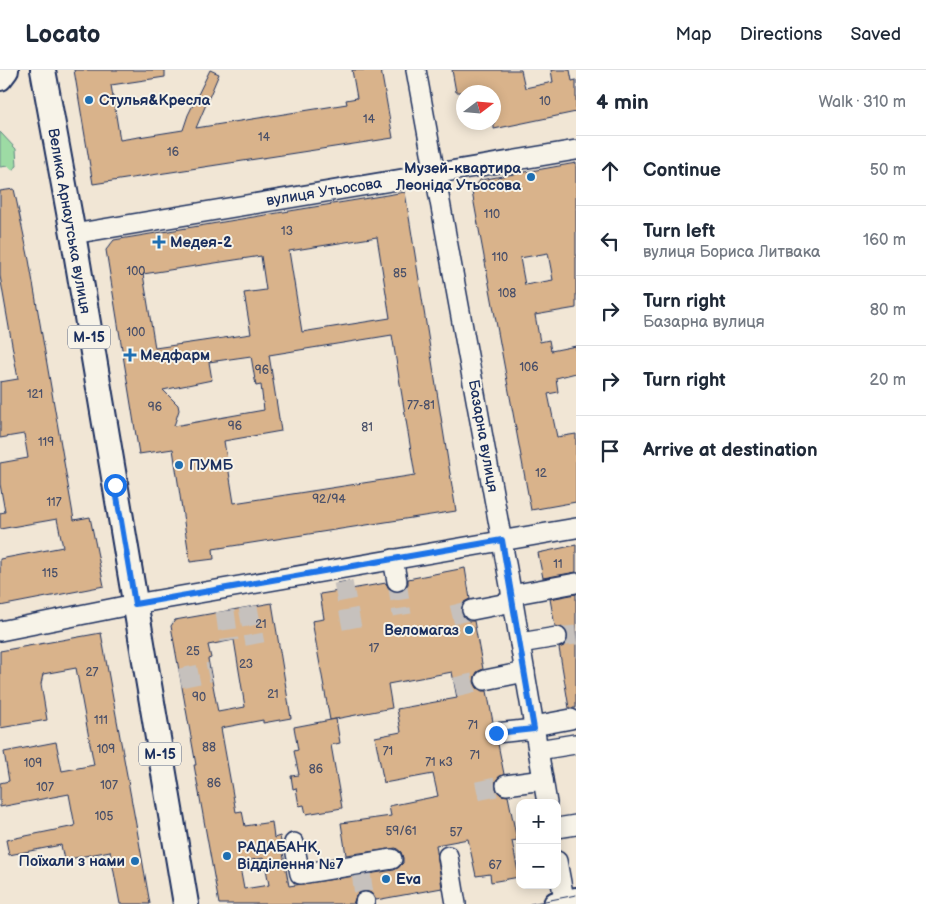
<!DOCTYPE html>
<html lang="en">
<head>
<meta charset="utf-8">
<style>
	:root { --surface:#fff; --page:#f6f6f7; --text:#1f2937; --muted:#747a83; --line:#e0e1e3 }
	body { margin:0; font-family:"Balsamiq Sans",sans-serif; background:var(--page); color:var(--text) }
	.controls { position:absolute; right:15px; bottom:15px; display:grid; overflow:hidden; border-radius:10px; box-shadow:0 2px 12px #0003 }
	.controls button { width:45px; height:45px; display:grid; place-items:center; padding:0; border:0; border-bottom:1px solid var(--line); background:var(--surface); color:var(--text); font:25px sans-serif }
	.compass { position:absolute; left:456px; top:15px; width:45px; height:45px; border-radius:50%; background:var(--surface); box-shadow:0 2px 12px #0003; rotate:74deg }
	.stop { position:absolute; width:15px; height:15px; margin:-11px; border:4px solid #1a73e8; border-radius:50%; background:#fff }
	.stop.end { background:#1a73e8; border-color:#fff; box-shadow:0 1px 5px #0008 }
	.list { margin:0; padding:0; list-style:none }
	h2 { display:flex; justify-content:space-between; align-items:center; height:65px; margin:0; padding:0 20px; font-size:21px }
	h2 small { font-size:16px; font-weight:400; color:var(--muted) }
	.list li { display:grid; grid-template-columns:32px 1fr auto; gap:15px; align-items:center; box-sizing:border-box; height:70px; padding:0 20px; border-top:1px solid var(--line) }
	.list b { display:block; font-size:19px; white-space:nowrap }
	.list p { margin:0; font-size:16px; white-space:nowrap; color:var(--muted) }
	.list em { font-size:16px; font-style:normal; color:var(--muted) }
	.icon { flex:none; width:28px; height:28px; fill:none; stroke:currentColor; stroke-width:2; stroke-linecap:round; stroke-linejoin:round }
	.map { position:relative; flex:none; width:576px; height:834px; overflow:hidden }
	header { display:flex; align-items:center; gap:30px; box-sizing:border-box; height:70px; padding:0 25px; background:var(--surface); border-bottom:1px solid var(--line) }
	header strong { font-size:24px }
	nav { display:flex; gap:28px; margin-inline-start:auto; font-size:18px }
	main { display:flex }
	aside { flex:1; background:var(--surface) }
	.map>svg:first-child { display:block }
	.green { fill:#9ddba4; stroke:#5c8581 }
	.building { fill:#d9b38b; stroke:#1b2f5e; fill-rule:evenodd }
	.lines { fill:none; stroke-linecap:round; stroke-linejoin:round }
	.minor-tunnel { stroke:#c6c1bd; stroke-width:19; stroke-dasharray:19 9; stroke-linecap:butt }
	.minor-casing { stroke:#1b2f5e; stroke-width:22 }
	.major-casing { stroke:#1b2f5e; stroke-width:28 }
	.minor { stroke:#f7f3e8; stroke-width:19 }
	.major { stroke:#f7f3e8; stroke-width:24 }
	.tram { stroke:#1b2f5e; stroke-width:1 }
	.route { stroke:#1a73e8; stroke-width:6 }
	.poi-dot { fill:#1f6fb2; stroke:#f7f3e8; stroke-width:2 }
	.labels { text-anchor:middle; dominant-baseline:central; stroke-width:4; stroke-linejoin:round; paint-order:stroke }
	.number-label { font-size:12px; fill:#4a5069 }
	.shield { fill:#f7f3e8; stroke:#5d6a87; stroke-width:1 }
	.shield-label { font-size:14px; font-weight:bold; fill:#1b2f5e }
	.poi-label { font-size:15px; font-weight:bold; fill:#1b2f5e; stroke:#f7f3e8; text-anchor:start }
	.street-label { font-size:15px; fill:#1b2f5e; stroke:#f7f3e8 }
</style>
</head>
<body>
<header>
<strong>Locato</strong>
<nav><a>Map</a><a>Directions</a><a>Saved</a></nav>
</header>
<main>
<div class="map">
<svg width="576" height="834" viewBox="0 0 576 834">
	<rect width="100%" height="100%" fill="#f1e6d5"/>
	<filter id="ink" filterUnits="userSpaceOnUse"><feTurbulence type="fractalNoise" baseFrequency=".02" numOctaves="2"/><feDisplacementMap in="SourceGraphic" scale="10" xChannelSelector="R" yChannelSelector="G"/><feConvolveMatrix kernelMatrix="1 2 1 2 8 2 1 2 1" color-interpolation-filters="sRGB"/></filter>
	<g filter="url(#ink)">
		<polygon class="green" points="0,62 16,79 17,96 12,100 8,96 0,97"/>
		<g class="building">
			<polygon points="74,0 165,0 165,7 111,15 120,70 183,60 188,45 210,0 219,4 196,58 347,34 346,30 357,28 352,0 381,0 393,68 93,114"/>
			<polygon points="452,0 521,0 525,18 553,12 551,0 570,0 572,11 576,10 576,42 494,59 494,22 456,22"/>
			<path d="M 576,93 L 576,238 L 535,245 L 540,272 L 549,270 L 551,281 L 576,276 L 576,303 L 556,308 L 558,322 L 548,324 L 557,367 L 576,364 L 576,432 L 531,440 L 472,122 L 480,110 ZM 548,183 L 553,210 L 525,215 L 520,188 Z"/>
			<polygon points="14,119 29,190 74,450 90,447 104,516 0,536 0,489 63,477 57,449 0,459 0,443 5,442 0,414 0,393 28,388 24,364 0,368 0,312 18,309 0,206 0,121"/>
			<path d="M 405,122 L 456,441 L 213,479 L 214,489 L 190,492 L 173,379 L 139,384 L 106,180 L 114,170 ZM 377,167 L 390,248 L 302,262 L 289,181 ZM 261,186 L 266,220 L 244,223 L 251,264 L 155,278 L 143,204 ZM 392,265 L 415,405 L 234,433 L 224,371 L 281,361 L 269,285 ZM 251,286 L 256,316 L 261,315 L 264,340 L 174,356 L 179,340 L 178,335 L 163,320 L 212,310 L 209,292 Z"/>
			<polygon points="576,475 576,502 543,508 538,483"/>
			<path d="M 465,498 L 470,529 L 464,532 L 462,536 L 461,542 L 464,548 L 469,551 L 474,551 L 483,599 L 477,602 L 475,606 L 474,612 L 477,618 L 482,621 L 487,621 L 493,652 L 486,658 L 485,665 L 487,669 L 491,673 L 498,674 L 504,704 L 496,710 L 495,717 L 497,721 L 501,725 L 508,726 L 517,770 L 512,771 L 519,807 L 491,812 L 490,804 L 476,806 L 468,769 L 436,775 L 442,818 L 376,830 L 371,823 L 365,821 L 359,823 L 356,826 L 353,834 L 219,834 L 194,695 L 196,695 L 171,556 L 175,550 L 272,533 L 291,648 L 263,653 L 263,650 L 221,658 L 236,742 L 242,741 L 245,756 L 272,752 L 274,768 L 280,766 L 289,816 L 394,800 L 399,797 L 403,793 L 403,788 L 401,782 L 396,778 L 346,785 L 341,753 L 391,746 L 389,736 L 438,726 L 433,704 L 384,713 L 375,667 L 401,662 L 397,639 L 457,628 L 452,602 L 388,614 L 392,638 L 330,650 L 312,551 L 324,549 L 320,524 L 339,521 L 337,513 L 349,511 L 351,519 L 386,513 L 389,519 L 394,522 L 399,522 L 405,519 L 408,514 L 408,509 ZM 234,570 L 245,637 L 218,642 L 208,589 L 211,588 L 208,575 ZM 264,788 L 269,815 L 244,819 L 239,792 Z"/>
			<polygon points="576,524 576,638 569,638 559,578 564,576 567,571 568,565 566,560 561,557 555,556 550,529"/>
			<polygon points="101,563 137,760 150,834 120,834 110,781 64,790 61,775 9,785 6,770 75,756 69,724 0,737 0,713 9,711 4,682 56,672 62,701 94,695 76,598 43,604 41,614 47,650 0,658 0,581"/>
			<polygon points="336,649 340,673 331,675 342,738 306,744 304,735 299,736 296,718 293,719 291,706 299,705 294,681 298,680 294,657"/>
		</g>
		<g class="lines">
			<g class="minor-tunnel">
				<polyline points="397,511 402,545"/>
				<polyline points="343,512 352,558"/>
				<polyline points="248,537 255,574"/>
				<polyline points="225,541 229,571"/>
				<polyline points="452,545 472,540"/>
				<polyline points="557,567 576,565"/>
				<polyline points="180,608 210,602"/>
				<polyline points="455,617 485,610"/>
				<polyline points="477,721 506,715"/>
				<polyline points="361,803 365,832"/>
			</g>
			<g class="minor-casing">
				<g id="minor">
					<polyline points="416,0 513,532 547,733"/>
					<polyline points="73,164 576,80"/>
					<polyline points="393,489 397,511"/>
					<polyline points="511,525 576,513"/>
					<polyline points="472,540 513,532"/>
					<polyline points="0,561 135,534 576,458"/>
					<polyline points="520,573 557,567"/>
					<polyline points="485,610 525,602"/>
					<polyline points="534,656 571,649"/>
					<polyline points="496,663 534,659"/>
					<polyline points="538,680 575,674"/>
					<polyline points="506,715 543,710"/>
					<polyline points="557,758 576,755"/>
					<polyline points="294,773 300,804 392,789"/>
					<polyline points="448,786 456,834"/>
					<polyline points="557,791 565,834"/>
					<polyline points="365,832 365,834"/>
				</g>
			</g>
			<g class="major-casing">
				<g id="major">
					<polyline points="43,0 73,164 186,834"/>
					<polyline points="0,8 6,0"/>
					<polyline points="556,834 576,830"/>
				</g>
			</g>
			<use href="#minor" class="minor"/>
			<use href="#major" class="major"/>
			<polyline class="tram" points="530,834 576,825"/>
		</g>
	</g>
	<g class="lines" filter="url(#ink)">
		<polyline class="route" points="115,415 135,534 502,470 534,659 496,663"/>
	</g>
	<g class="poi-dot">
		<circle cx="89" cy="30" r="5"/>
		<circle cx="531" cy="107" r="5"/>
		<path d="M156.5 164.5h5v5h5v5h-5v5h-5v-5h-5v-5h5z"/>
		<path d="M127.5 277.5h5v5h5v5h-5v5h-5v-5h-5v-5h5z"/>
		<circle cx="179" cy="395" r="5"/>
		<circle cx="469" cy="560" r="5"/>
		<circle cx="227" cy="786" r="5"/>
		<circle cx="135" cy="791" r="5"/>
		<circle cx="386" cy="809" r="5"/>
	</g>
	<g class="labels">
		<g class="number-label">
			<text x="545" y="31">10</text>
			<text x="369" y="49">14</text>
			<text x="264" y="67">14</text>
			<text x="173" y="82">16</text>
			<text x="492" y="144">110</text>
			<text x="287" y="161">13</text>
			<text x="500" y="187">110</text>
			<text x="136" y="201">100</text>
			<text x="400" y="203">85</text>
			<text x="507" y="223">108</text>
			<text x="136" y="262">100</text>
			<text x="529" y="297">106</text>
			<text x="262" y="300">96</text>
			<text x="35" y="324">121</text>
			<text x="421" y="335">77-81</text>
			<text x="155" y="337">96</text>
			<text x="235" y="356">96</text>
			<text x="367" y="357">81</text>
			<text x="46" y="372">119</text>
			<text x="541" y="403">12</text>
			<text x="329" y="429">92/94</text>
			<text x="54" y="432">117</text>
			<text x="558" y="494">11</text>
			<text x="50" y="503">115</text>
			<text x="261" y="554">21</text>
			<text x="374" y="578">17</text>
			<text x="193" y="581">25</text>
			<text x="246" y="594">23</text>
			<text x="92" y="602">27</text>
			<text x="273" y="624">21</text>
			<text x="199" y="627">90</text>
			<text x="101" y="650">111</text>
			<text x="473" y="655">71</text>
			<text x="209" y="677">88</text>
			<text x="106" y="679">109</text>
			<text x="388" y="681">71</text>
			<text x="475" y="685">71</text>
			<text x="439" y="692">71 к3</text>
			<text x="33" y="693">109</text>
			<text x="316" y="699">86</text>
			<text x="214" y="713">86</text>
			<text x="109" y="715">107</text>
			<text x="45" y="717">107</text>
			<text x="104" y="746">105</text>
			<text x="401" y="761">59/61</text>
			<text x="456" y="762">57</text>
			<text x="495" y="795">67</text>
		</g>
		<g class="shield">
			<rect x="68" y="255.5" width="42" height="23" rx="4"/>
			<rect x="139" y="672.5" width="42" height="23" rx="4"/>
		</g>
		<g class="shield-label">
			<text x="89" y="267">М-15</text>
			<text x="160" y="684">М-15</text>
		</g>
		<g class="poi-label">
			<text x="99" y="30">Стулья&amp;Кресла</text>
			<text x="521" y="98" text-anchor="end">Музей-квартира<tspan x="521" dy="17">Леоніда Утьосова</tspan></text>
			<text x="170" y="172">Медея-2</text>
			<text x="140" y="285">Медфарм</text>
			<text x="189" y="395">ПУМБ</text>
			<text x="459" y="560" text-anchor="end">Веломагаз</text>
			<text x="237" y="777">РАДАБАНК,<tspan x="237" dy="17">Відділення №7</tspan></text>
			<text x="125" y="791" text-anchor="end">Поїхали з нами</text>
			<text x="396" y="809">Eva</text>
		</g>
		<g class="street-label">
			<text transform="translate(324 122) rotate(-9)">вулиця Утьосова</text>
			<text transform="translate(69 151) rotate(80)">Велика Арнаутська вулиця</text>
			<text transform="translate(483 366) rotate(80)">Базарна вулиця</text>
		</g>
	</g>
</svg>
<div class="controls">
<button>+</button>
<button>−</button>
</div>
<svg class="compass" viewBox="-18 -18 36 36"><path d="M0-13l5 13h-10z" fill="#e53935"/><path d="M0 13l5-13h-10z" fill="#747a83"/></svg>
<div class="stop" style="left:115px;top:415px"></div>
<div class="stop end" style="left:496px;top:663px"></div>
</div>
<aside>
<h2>4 min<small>Walk · 310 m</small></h2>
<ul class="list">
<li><svg class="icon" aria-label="ahead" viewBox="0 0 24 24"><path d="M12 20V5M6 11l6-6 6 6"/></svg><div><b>Continue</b></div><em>50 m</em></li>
<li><svg class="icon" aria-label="left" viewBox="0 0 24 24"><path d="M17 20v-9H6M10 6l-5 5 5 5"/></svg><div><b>Turn left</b><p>вулиця Бориса Литвака</p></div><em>160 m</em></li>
<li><svg class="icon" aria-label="right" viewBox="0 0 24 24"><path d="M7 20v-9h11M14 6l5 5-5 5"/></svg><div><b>Turn right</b><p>Базарна вулиця</p></div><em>80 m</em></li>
<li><svg class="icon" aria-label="right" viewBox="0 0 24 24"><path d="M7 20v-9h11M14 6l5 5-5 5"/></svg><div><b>Turn right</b></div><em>20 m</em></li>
<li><svg class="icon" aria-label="arrive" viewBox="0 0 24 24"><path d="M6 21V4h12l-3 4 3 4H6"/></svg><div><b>Arrive at destination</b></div></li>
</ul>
</aside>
</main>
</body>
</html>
